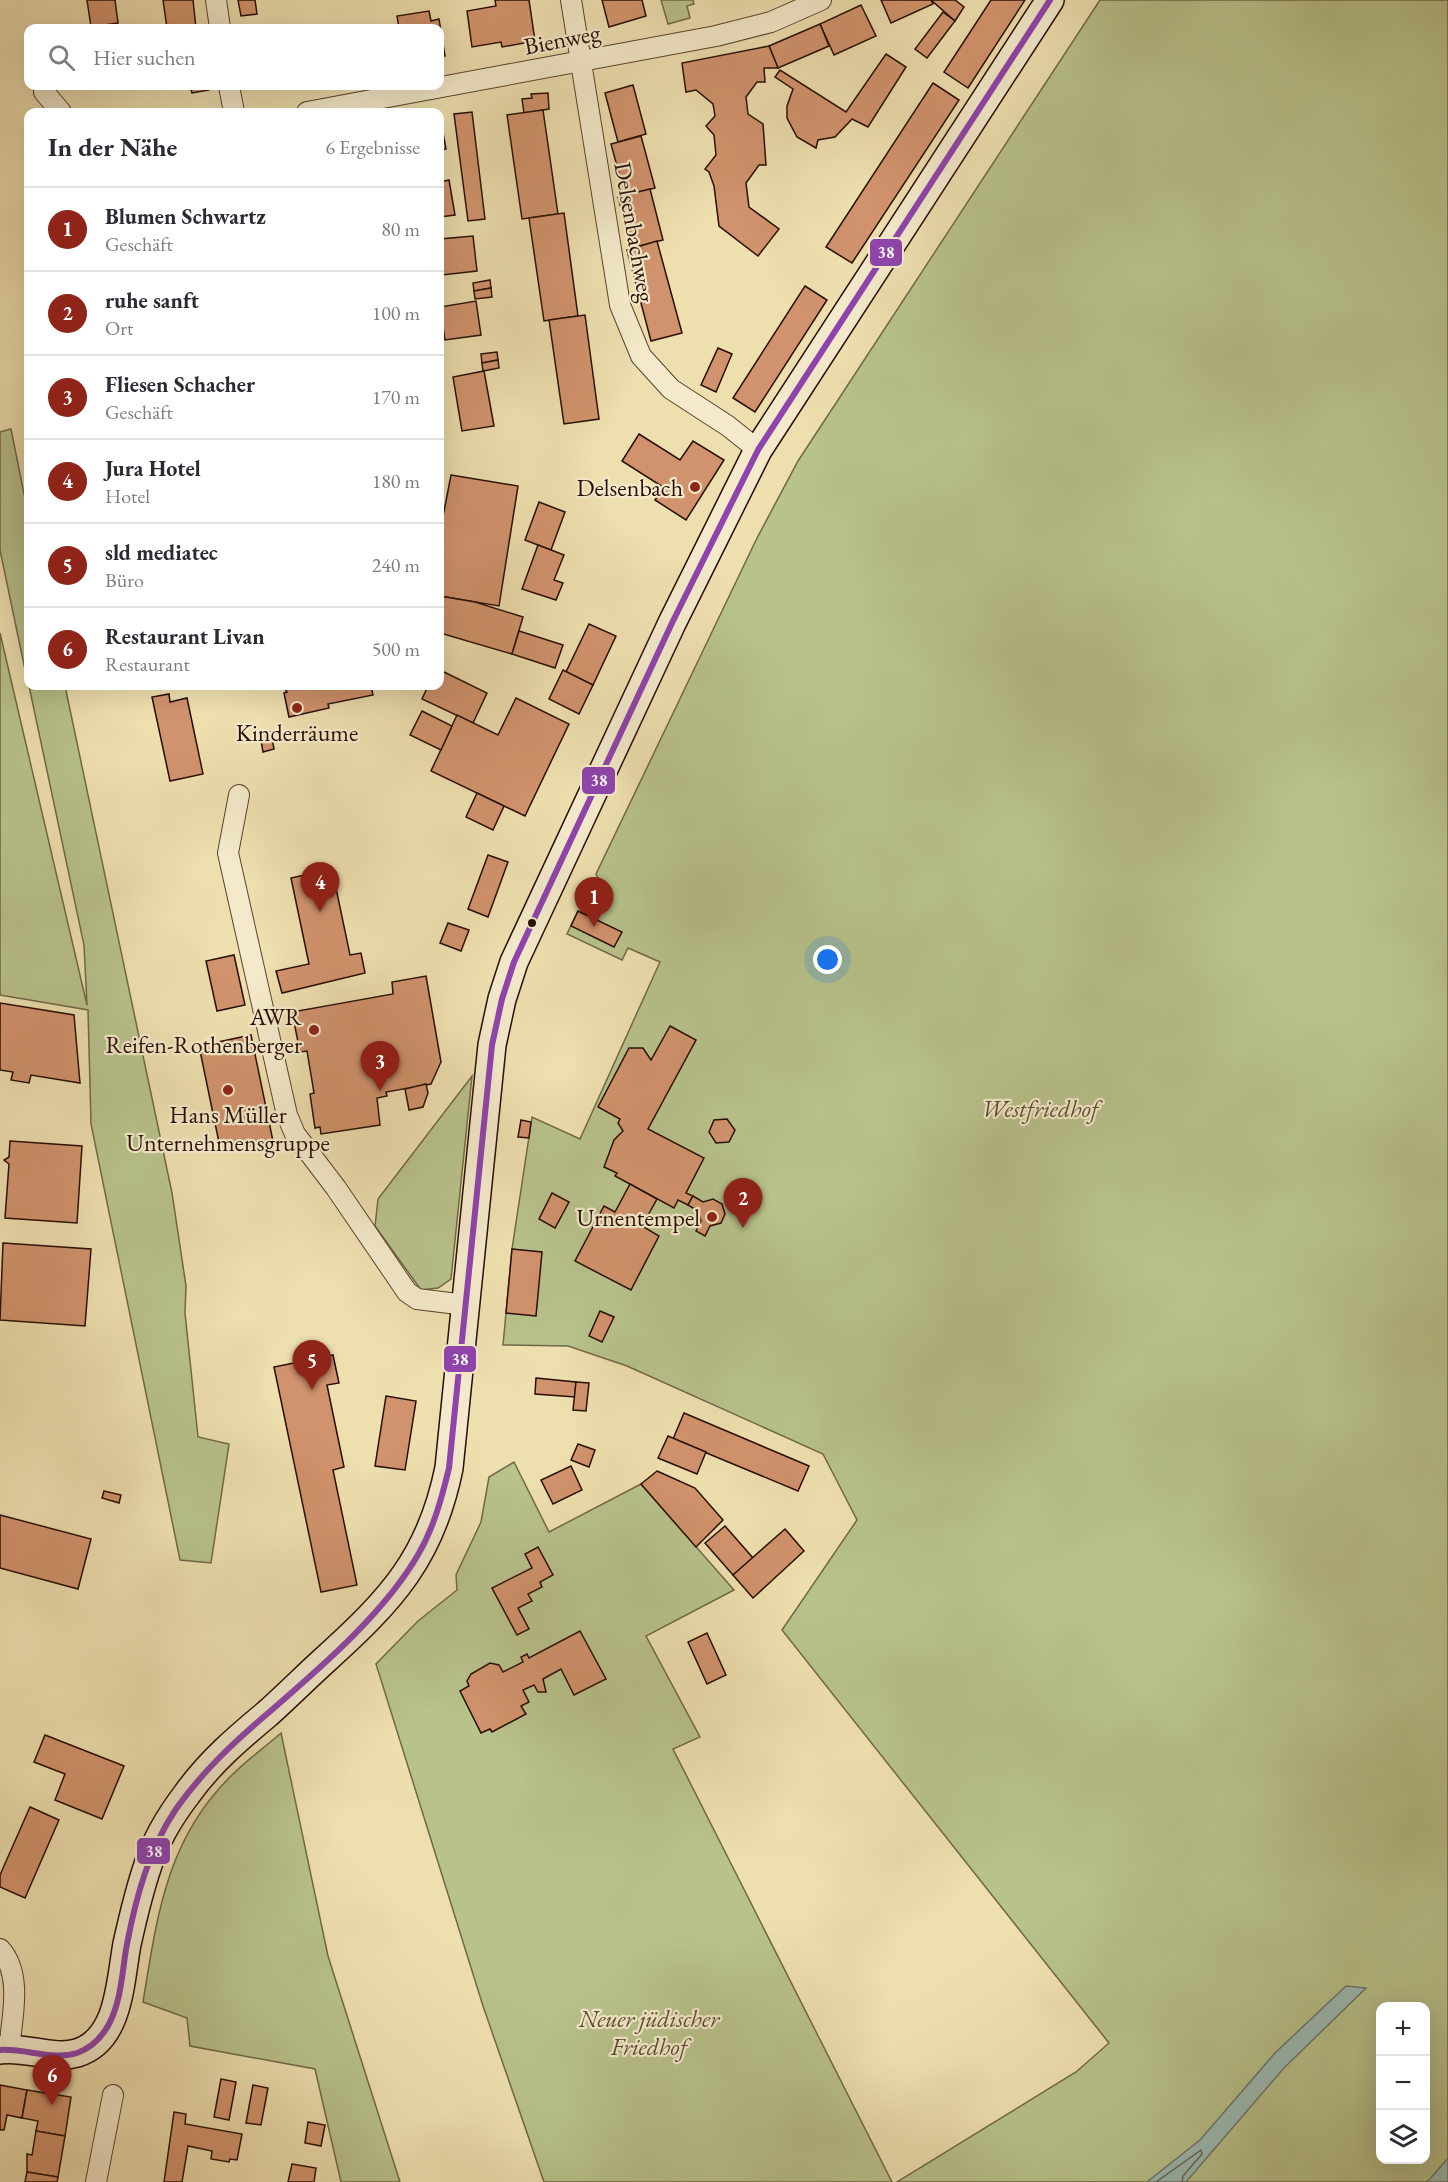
<!DOCTYPE html>
<html lang="de">
<head>
<meta charset="utf-8">
<style>
	:root { --surface:#fff; --page:#f7f7f7; --text:#2b2b33; --muted:#7c7c81; --line:#e1e1e2; --accent:#8f2418 }
	body { margin:0; font-family:"EB Garamond",serif; background:var(--page); color:var(--text) }
	.controls { position:absolute; right:18px; bottom:18px; display:grid; overflow:hidden; border-radius:12px; box-shadow:0 6px 24px #0002 }
	.controls button { width:54px; height:54px; display:grid; place-items:center; padding:0; border:0; border-bottom:2px solid var(--line); background:var(--surface); color:var(--text); font:30px sans-serif }
	.you { position:absolute; left:828px; top:960px; width:21px; height:21px; margin:-15px; border:4px solid #fff; border-radius:50%; background:#1a73e8; box-shadow:0 0 0 9px #1a73e833 }
	.badge { display:grid; place-items:center; width:39px; height:39px; border-radius:50%; background:var(--accent); color:#fff; font-size:20px; font-weight:700 }
	.pin { position:absolute; translate:-50% -50px; filter:drop-shadow(0 2px 3px #0008) }
	.pin::after { content:''; position:absolute; top:32px; width:21px; height:18px; background:inherit; clip-path:polygon(0 0,100% 0,50% 100%) }
	.list { margin:0; padding:0; list-style:none }
	h2 { display:flex; justify-content:space-between; align-items:center; height:78px; margin:0; padding:0 24px; font-size:26px }
	h2 small { font-size:20px; font-weight:400; color:var(--muted) }
	.list li { display:grid; grid-template-columns:39px 1fr auto; gap:18px; align-items:center; box-sizing:border-box; height:84px; padding:0 24px; border-top:2px solid var(--line) }
	.list b { display:block; font-size:22px; white-space:nowrap }
	.list p { margin:0; font-size:20px; white-space:nowrap; color:var(--muted) }
	.list em { font-size:20px; font-style:normal; color:var(--muted) }
	.icon { flex:none; width:33px; height:33px; fill:none; stroke:currentColor; stroke-width:2; stroke-linecap:round; stroke-linejoin:round }
	.map { position:relative; flex:none; width:1448px; height:2182px; overflow:hidden }
	.search { position:absolute; background:var(--surface); box-shadow:0 6px 24px #0002; left:24px; top:24px; width:420px; height:66px; display:flex; align-items:center; gap:15px; box-sizing:border-box; padding:0 21px; border-radius:12px; color:var(--muted); font-size:22px }
	.panel { position:absolute; background:var(--surface); box-shadow:0 6px 24px #0002; left:24px; top:108px; width:420px; height:582px; border-radius:12px }
	.map>svg:first-child { display:block }
	.green { fill:#b8c28b; stroke:#706847; stroke-width:1.5; fill-rule:evenodd }
	.water { fill:#9cbbb4; stroke:#6d766d; stroke-width:1.5 }
	.lines { fill:none; stroke-linecap:round; stroke-linejoin:round }
	.shore { stroke:#62645c; stroke-width:1.5 }
	.building { fill:#d1936d; stroke:#270e03; stroke-width:1.5 }
	.street-casing { stroke:#59422e; stroke-width:22 }
	.secondary-casing { stroke:#270e03; stroke-width:30 }
	.street { stroke:#f4eacb; stroke-width:20 }
	.secondary { stroke:#f4eacb; stroke-width:27 }
	.bus-1-casing { stroke:#f4eacb; stroke-width:10 }
	.bus-1 { stroke:#8e44ad; stroke-width:6 }
	.poi-dot { fill:#8f2418; stroke:#f4eacb; stroke-width:2 }
	.bus-dot { fill:#270e03; stroke:#f4eacb; stroke-width:2 }
	.labels { text-anchor:middle; dominant-baseline:central; stroke-width:4.5; stroke-linejoin:round; paint-order:stroke }
	.street-label { font-size:24px; fill:#270e03; stroke:#f4eacb }
	.poi-label { font-size:24px; fill:#270e03; stroke:#f4eacb; text-anchor:end }
	.park-label { font-size:24px; font-style:italic; fill:#5a4d33; stroke:#f4eacb }
	.line-badge { stroke:#f4eacb; stroke-width:2 }
	.badge-label { font-size:16px; text-anchor:middle; font-weight:bold; fill:#fff }
</style>
</head>
<body>
<div class="map">
<svg width="1448" height="2182" viewBox="0 0 1448 2182">
	<rect width="100%" height="100%" fill="#eedfaf"/>
	<filter id="stains"><feTurbulence type="fractalNoise" baseFrequency=".00333" numOctaves="4"/><feColorMatrix values="0 0 0 0 .2 0 0 0 0 .09 0 0 0 0 .02 0 0 0 .5 -.17"/></filter>
	<radialGradient id="worn" r=".72"><stop offset=".6" stop-color="#630" stop-opacity="0"/><stop offset="1" stop-color="#630" stop-opacity=".3"/></radialGradient>
	<g class="green">
		<polygon points="661,0 693,0 694,4 687,6 690,18 668,24"/>
		<path d="M 1100,0 L 1448,0 L 1448,2182 L 897,2182 L 1076,2072 L 1109,2043 L 782,1630 L 857,1520 L 823,1454 L 627,1366 L 568,1346 L 503,1345 L 512,1249 L 532,1117 L 580,1139 L 660,962 L 628,948 L 622,960 L 567,934 L 578,911 L 588,915 L 602,885 L 596,874 L 757,538 L 798,461 ZM 1380,2006 L 1426,2006 L 1426,2160 L 1380,2160 Z"/>
		<polygon points="11,429 28,514 28,684 0,550 0,432"/>
		<polygon points="0,633 87,1005 84,945 29,686 65,686 172,1193 186,1286 185,1313 198,1437 229,1444 211,1563 180,1560 91,1124 88,1010 0,995"/>
		<polygon points="472,1076 451,1279 438,1288 421,1290 375,1226 378,1199"/>
		<polygon points="514,1462 549,1532 641,1484 734,1590 646,1636 700,1737 673,1749 892,2182 544,2182 483,2006 376,1664 418,1621 457,1590 456,1575 481,1522 489,1477"/>
		<path d="M 281,1733 L 328,1956 L 400,2182 L 341,2182 L 315,2069 L 190,2046 L 187,2018 L 143,2002 C 157,1917 166,1839 232,1775 C 247,1760 265,1747 281,1733 Z"/>
	</g>
	<g class="water">
		<polygon points="1346,1986 1366,1988 1284,2068 1186,2182 1147,2182 1200,2140 1275,2053"/>
		<polygon points="1448,2158 1448,2182 1426,2182 1430,2179"/>
	</g>
	<g class="lines">
		<polyline class="shore" points="1156,2182 1201,2150 1202,2154 1183,2176 1182,2182"/>
	</g>
	<g class="building">
		<polygon points="87,0 115,0 118,23 91,27"/>
		<polygon points="163,0 193,0 196,28 167,28"/>
		<polygon points="238,0 255,0 257,14 241,16"/>
		<polygon points="495,0 529,0 535,41 502,47 501,42 472,47 467,11 496,6"/>
		<polygon points="602,0 642,0 646,16 609,27"/>
		<polygon points="881,0 931,0 933,4 891,23"/>
		<polygon points="931,0 955,0 964,7 955,21"/>
		<polygon points="991,0 1025,0 968,88 944,72"/>
		<polygon points="861,5 876,36 834,55 820,24"/>
		<polygon points="429,11 431,21 439,19 445,56 440,57 440,28 399,28 397,16"/>
		<polygon points="943,12 955,21 927,58 915,49"/>
		<polygon points="820,24 829,46 778,68 769,46"/>
		<polygon points="769,46 778,68 764,68 765,82 757,82 746,97 748,114 763,124 766,165 759,165 746,183 749,207 779,229 758,256 719,226 714,186 709,172 705,169 716,155 714,135 706,126 715,116 713,104 696,90 686,92 682,63"/>
		<polygon points="886,54 906,67 868,127 852,119 835,137 818,140 816,148 797,137 787,118 787,106 793,89 775,77 780,70 846,112"/>
		<polygon points="933,83 959,100 852,263 826,247"/>
		<polygon points="633,85 646,134 618,142 605,93"/>
		<polygon points="190,86 208,86 209,90 192,93"/>
		<polygon points="548,93 549,109 524,113 522,99 532,98 531,94"/>
		<polygon points="543,110 558,214 522,219 507,115"/>
		<polygon points="472,112 485,219 468,221 454,114"/>
		<polygon points="440,116 446,149 440,150"/>
		<polygon points="641,136 655,188 625,196 611,144"/>
		<polygon points="449,180 455,215 440,217 440,182"/>
		<polygon points="650,189 663,240 632,248 618,197"/>
		<polygon points="564,213 578,316 544,321 529,218"/>
		<polygon points="473,236 477,271 442,275 440,239"/>
		<polygon points="657,241 682,333 651,341 627,250"/>
		<polygon points="490,280 491,288 474,291 473,283"/>
		<polygon points="805,286 827,300 755,412 733,398"/>
		<polygon points="491,288 492,297 475,299 474,291"/>
		<polygon points="476,301 481,335 445,340 440,307"/>
		<polygon points="585,315 599,419 564,424 549,320"/>
		<polygon points="718,348 732,354 716,392 701,385"/>
		<polygon points="497,352 498,360 482,363 481,354"/>
		<polygon points="498,360 499,368 483,371 482,363"/>
		<polygon points="484,371 494,426 462,431 453,377"/>
		<polygon points="639,434 680,460 693,441 724,460 686,520 655,500 663,487 622,461"/>
		<polygon points="451,475 518,486 499,606 440,596 440,532"/>
		<polygon points="539,502 565,512 551,550 525,540"/>
		<polygon points="538,545 564,555 554,580 563,583 556,600 522,589"/>
		<polygon points="440,596 475,602 523,617 512,654 440,633"/>
		<polygon points="589,624 616,636 593,685 566,672"/>
		<polygon points="519,631 563,645 555,668 512,654"/>
		<polygon points="440,670 487,693 473,723 422,699 428,686 440,686"/>
		<polygon points="563,670 593,685 579,714 549,699"/>
		<polygon points="283,686 371,686 373,695 328,704 329,708 289,717 284,693 287,692"/>
		<polygon points="169,694 170,702 187,698 203,774 170,781 152,697"/>
		<polygon points="516,698 569,724 525,816 431,771 457,715 498,735"/>
		<polygon points="422,711 452,726 441,750 410,735"/>
		<polygon points="271,732 274,749 263,752 260,734"/>
		<polygon points="477,793 504,806 493,830 466,817"/>
		<polygon points="488,855 508,862 488,917 468,909"/>
		<polygon points="332,869 350,955 361,953 365,973 282,993 276,971 309,964 291,878"/>
		<polygon points="578,911 622,932 614,947 571,926"/>
		<polygon points="448,923 469,930 461,951 440,943"/>
		<polygon points="234,955 245,1005 217,1011 206,961"/>
		<polygon points="426,976 441,1062 431,1084 386,1092 387,1096 377,1098 380,1125 321,1134 320,1127 315,1128 310,1094 314,1093 307,1051 300,1052 292,1012 393,994 392,982"/>
		<polygon points="0,1003 74,1015 80,1083 31,1075 29,1083 11,1080 13,1072 0,1070"/>
		<polygon points="670,1026 696,1040 648,1129 704,1158 686,1193 693,1196 688,1205 678,1200 674,1208 615,1176 617,1173 604,1167 614,1140 623,1131 618,1123 620,1119 598,1107 629,1048 643,1048 651,1060"/>
		<polygon points="251,1035 273,1141 221,1152 199,1046"/>
		<polygon points="426,1084 428,1093 423,1107 409,1110 405,1089"/>
		<polygon points="727,1119 735,1130 729,1142 716,1143 709,1132 714,1120"/>
		<polygon points="521,1120 531,1122 529,1138 518,1137"/>
		<polygon points="10,1141 82,1146 77,1223 5,1218 9,1164 4,1160 9,1157"/>
		<polygon points="630,1184 657,1199 642,1226 659,1236 631,1290 575,1261 604,1206 615,1212"/>
		<polygon points="552,1193 569,1202 555,1228 539,1219"/>
		<polygon points="693,1196 703,1202 713,1199 722,1204 725,1214 721,1223 710,1226 705,1236 696,1231 701,1221 698,1211 688,1205"/>
		<polygon points="3,1243 91,1249 85,1326 0,1320"/>
		<polygon points="512,1249 542,1252 536,1316 506,1313"/>
		<polygon points="600,1311 614,1317 602,1342 589,1336"/>
		<polygon points="333,1355 339,1383 327,1385 344,1467 333,1470 357,1585 321,1592 274,1367"/>
		<polygon points="536,1378 576,1382 575,1397 535,1394"/>
		<polygon points="576,1382 589,1383 586,1411 573,1410"/>
		<polygon points="386,1396 416,1401 405,1470 375,1466"/>
		<polygon points="684,1413 809,1466 798,1491 673,1439"/>
		<polygon points="668,1436 706,1452 697,1474 658,1458"/>
		<polygon points="578,1444 595,1450 589,1467 571,1460"/>
		<polygon points="571,1466 582,1490 553,1504 541,1480"/>
		<polygon points="657,1471 695,1488 723,1520 696,1547 641,1484"/>
		<polygon points="104,1491 121,1495 119,1503 102,1498"/>
		<polygon points="0,1515 91,1539 78,1589 0,1568"/>
		<polygon points="725,1526 753,1558 733,1575 705,1543"/>
		<polygon points="785,1529 804,1551 753,1598 733,1575"/>
		<polygon points="538,1547 553,1575 540,1582 542,1587 528,1594 532,1601 518,1608 529,1629 517,1635 492,1588 532,1568 525,1554"/>
		<polygon points="580,1631 606,1679 574,1695 561,1669 543,1679 546,1692 538,1692 534,1685 523,1690 529,1702 521,1706 526,1714 492,1732 490,1729 481,1733 460,1691 469,1686 467,1681 471,1674 490,1663 499,1665 503,1672 523,1662 521,1657 527,1654 529,1658"/>
		<polygon points="707,1633 726,1675 707,1684 688,1642"/>
		<polygon points="45,1735 124,1766 102,1819 55,1800 65,1774 34,1762"/>
		<polygon points="30,1807 59,1820 25,1898 0,1887 0,1875"/>
		<polygon points="221,2079 236,2082 229,2120 214,2117"/>
		<polygon points="0,2085 27,2090 22,2118 7,2115 4,2130 0,2130"/>
		<polygon points="253,2085 268,2088 261,2125 246,2123"/>
		<polygon points="27,2090 71,2097 65,2136 36,2131 38,2121 22,2118"/>
		<polygon points="174,2112 186,2114 185,2124 242,2134 237,2160 230,2159 229,2162 211,2159 212,2151 188,2146 182,2182 164,2182"/>
		<polygon points="308,2122 325,2125 321,2146 305,2143"/>
		<polygon points="36,2131 65,2136 58,2177 27,2172 27,2154 32,2155"/>
		<polygon points="292,2164 316,2168 314,2182 288,2182"/>
		<polygon points="27,2172 58,2177 57,2182 25,2182"/>
	</g>
	<g class="lines">
		<g class="street-casing">
			<g id="street">
				<polyline points="216,0 220,28"/>
				<polyline points="571,0 620,305 641,356 671,389 728,426 758,450"/>
				<polyline points="229,86 234,112"/>
				<polyline points="44,92 61,112"/>
				<polyline points="307,112 716,36 771,22 821,0"/>
				<polyline points="239,795 228,853 287,1115 295,1134 336,1188 407,1292 417,1299 466,1305"/>
				<path d="M 0,1949 C 23,1974 12,2018 9,2049"/>
				<polyline points="96,2182 113,2095"/>
			</g>
		</g>
		<g class="secondary-casing">
			<path id="secondary" d="M 0,2050 C 25,2046 53,2060 77,2053 C 120,2040 120,1981 127,1944 C 133,1917 139,1891 148,1865 C 156,1839 171,1815 187,1794 C 209,1763 238,1738 267,1714 C 287,1696 307,1676 327,1658 C 392,1599 431,1557 449,1468 L 492,1045 L 502,999 L 514,962 L 672,623 L 758,450 L 1050,0"/>
		</g>
		<use href="#street" class="street"/>
		<use href="#secondary" class="secondary"/>
		<g class="bus-1-casing">
			<path id="bus-1" d="M 0,2050 C 25,2048 53,2061 77,2053 C 91,2048 102,2037 109,2024 C 122,1999 122,1970 127,1944 C 136,1897 149,1849 176,1809 C 202,1772 233,1743 267,1714 C 319,1669 385,1613 419,1553 C 434,1527 442,1497 449,1468 L 492,1045 L 502,999 L 514,962 L 672,623 L 758,450 L 1050,0"/>
		</g>
		<use href="#bus-1" class="bus-1"/>
	</g>
	<g class="poi-dot">
		<circle cx="695" cy="487" r="6"/>
		<circle cx="297" cy="708" r="6"/>
		<circle cx="314" cy="1030" r="6"/>
		<circle cx="228" cy="1090" r="6"/>
		<circle cx="712" cy="1217" r="6"/>
	</g>
	<circle class="bus-dot" cx="532" cy="923" r="5"/>
	<g class="labels">
		<g class="street-label">
			<text transform="translate(562 39) rotate(-11)">Bienweg</text>
			<text transform="translate(635 232) rotate(80)">Delsenbachweg</text>
		</g>
		<g class="poi-label">
			<text x="683" y="487">Delsenbach</text>
			<text x="297" y="732" text-anchor="middle">Kinderräume</text>
			<text x="302" y="1016">AWR<tspan x="302" dy="28">Reifen-Rothenberger</tspan></text>
			<text x="228" y="1114" text-anchor="middle">Hans Müller<tspan x="228" dy="28">Unternehmensgruppe</tspan></text>
			<text x="700" y="1217">Urnentempel</text>
		</g>
		<g class="park-label">
			<text x="1040" y="1108">Westfriedhof</text>
			<text x="649" y="2018">Neuer jüdischer<tspan x="649" dy="28">Friedhof</tspan></text>
		</g>
	</g>
	<g class="line-badge">
		<rect x="869" y="238" width="34" height="29" rx="6" fill="#8e44ad"/>
		<rect x="581" y="766" width="35" height="29" rx="6" fill="#8e44ad"/>
		<rect x="443" y="1345" width="34" height="28" rx="6" fill="#8e44ad"/>
		<rect x="136" y="1837" width="35" height="28" rx="6" fill="#8e44ad"/>
	</g>
	<g class="badge-label">
		<text x="886" y="258">38</text>
		<text x="599" y="786">38</text>
		<text x="460" y="1365">38</text>
		<text x="154" y="1857">38</text>
	</g>
	<rect width="100%" height="100%" filter="url(#stains)"/>
	<rect width="100%" height="100%" fill="url(#worn)"/>
</svg>
<div class="controls">
<button>+</button>
<button>−</button>
<button><svg class="icon" aria-label="layers" viewBox="0 0 24 24"><path d="M12 4l9 5-9 5-9-5zM3 14l9 5 9-5"/></svg></button>
</div>
<div class="you"></div>
<div class="pin badge" style="left:594px;top:927px">1</div>
<div class="pin badge" style="left:743px;top:1228px">2</div>
<div class="pin badge" style="left:380px;top:1091px">3</div>
<div class="pin badge" style="left:320px;top:912px">4</div>
<div class="pin badge" style="left:312px;top:1390px">5</div>
<div class="pin badge" style="left:52px;top:2105px">6</div>
<div class="search"><svg class="icon" aria-label="search" viewBox="0 0 24 24"><circle cx="10" cy="10" r="6"/><path d="M15 15l6 6"/></svg>Hier suchen</div>
<section class="panel">
<h2>In der Nähe<small>6 Ergebnisse</small></h2>
<ul class="list">
<li><span class="badge">1</span><div><b>Blumen Schwartz</b><p>Geschäft</p></div><em>80 m</em></li>
<li><span class="badge">2</span><div><b>ruhe sanft</b><p>Ort</p></div><em>100 m</em></li>
<li><span class="badge">3</span><div><b>Fliesen Schacher</b><p>Geschäft</p></div><em>170 m</em></li>
<li><span class="badge">4</span><div><b>Jura Hotel</b><p>Hotel</p></div><em>180 m</em></li>
<li><span class="badge">5</span><div><b>sld mediatec</b><p>Büro</p></div><em>240 m</em></li>
<li><span class="badge">6</span><div><b>Restaurant Livan</b><p>Restaurant</p></div><em>500 m</em></li>
</ul>
</section>
</div>
</body>
</html>
